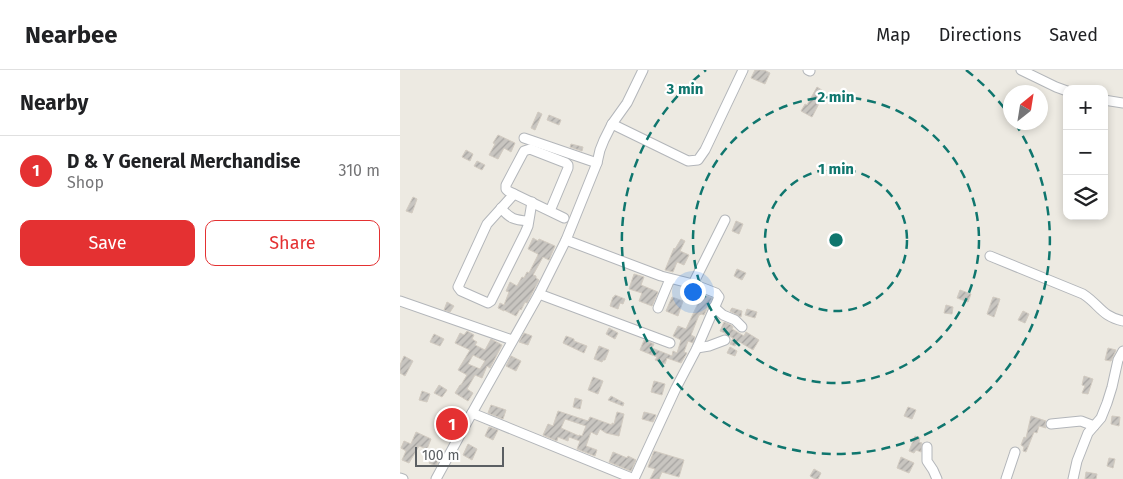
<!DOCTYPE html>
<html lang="en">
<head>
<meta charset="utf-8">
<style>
	:root { --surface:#fff; --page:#f2f2f2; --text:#202124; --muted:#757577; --line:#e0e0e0; --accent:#e43132 }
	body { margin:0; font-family:"Fira Sans",sans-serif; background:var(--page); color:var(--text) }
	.controls { position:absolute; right:15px; top:15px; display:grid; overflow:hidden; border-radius:10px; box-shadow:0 2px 8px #0003 }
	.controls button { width:45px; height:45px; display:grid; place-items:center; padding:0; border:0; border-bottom:1px solid var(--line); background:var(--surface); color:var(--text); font:25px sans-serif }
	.compass { position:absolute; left:603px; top:15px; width:45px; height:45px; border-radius:50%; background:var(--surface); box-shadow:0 2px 8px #0003; rotate:30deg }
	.scale { position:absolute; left:15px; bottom:12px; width:89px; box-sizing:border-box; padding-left:5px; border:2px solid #5b5f63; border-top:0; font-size:14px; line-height:18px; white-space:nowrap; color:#5b5f63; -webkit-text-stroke:4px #fff; paint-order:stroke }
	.you { position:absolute; left:292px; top:221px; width:18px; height:18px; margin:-12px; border:4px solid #fff; border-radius:50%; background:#1a73e8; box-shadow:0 0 0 8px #1a73e833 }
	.badge { display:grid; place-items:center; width:32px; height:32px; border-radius:50%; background:var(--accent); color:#fff; font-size:16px; font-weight:700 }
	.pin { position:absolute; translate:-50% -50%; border:2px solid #fff; box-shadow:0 1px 5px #0006 }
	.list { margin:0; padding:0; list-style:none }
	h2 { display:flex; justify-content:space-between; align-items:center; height:65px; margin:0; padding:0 20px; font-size:21px }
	h2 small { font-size:16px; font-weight:400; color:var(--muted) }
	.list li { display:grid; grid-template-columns:32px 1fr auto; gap:15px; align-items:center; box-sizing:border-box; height:70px; padding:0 20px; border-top:1px solid var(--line) }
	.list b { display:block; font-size:19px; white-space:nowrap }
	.list p { margin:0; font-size:16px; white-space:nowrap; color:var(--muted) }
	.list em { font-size:16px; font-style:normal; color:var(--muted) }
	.actions { display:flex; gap:10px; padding:15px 20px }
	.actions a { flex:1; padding:11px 0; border:1px solid var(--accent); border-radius:10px; text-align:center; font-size:18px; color:var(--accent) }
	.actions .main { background:var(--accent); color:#fff }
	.icon { flex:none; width:28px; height:28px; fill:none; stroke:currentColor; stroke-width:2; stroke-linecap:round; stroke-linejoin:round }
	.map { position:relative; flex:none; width:723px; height:409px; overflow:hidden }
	header { display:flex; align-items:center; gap:30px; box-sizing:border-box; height:70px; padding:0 25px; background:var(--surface); border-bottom:1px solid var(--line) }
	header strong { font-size:24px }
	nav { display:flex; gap:28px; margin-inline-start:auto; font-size:18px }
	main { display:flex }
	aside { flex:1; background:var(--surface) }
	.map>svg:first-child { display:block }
	.building { fill:url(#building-hatch); stroke:#d2cbc1; fill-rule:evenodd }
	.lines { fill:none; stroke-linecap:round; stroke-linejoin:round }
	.minor-casing { stroke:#b3b6ba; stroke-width:11 }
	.minor { stroke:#fff; stroke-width:9 }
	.ring { fill:none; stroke:#0f766e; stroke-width:2.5; stroke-dasharray:9 6 }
	.centre { fill:#0f766e; stroke:#fff; stroke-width:2.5 }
	.ring-label { font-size:15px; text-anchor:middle; font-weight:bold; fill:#0f766e; stroke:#fff; stroke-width:4.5; stroke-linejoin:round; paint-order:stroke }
</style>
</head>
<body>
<header>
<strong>Nearbee</strong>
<nav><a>Map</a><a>Directions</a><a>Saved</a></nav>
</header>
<main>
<aside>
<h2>Nearby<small></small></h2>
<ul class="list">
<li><span class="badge">1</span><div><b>D &amp; Y General Merchandise</b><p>Shop</p></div><em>310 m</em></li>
</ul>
<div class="actions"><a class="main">Save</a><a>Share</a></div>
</aside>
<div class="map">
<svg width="723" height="409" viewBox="0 0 723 409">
	<defs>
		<pattern id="building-hatch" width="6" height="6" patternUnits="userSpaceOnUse" patternTransform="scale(1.25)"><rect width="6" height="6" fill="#c8c5c0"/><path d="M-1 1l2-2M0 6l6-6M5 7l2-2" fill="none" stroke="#a5a3a0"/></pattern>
	</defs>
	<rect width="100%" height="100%" fill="#edeae2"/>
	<g class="building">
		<polygon points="355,0 364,0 370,3 365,14 351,8"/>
		<polygon points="417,17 425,22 412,47 401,41 405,34 407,35"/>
		<polygon points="138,42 142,44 135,60 131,58"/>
		<polygon points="149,45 161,50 159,55 147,50"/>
		<polygon points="98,65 115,73 111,82 104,78 98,89 89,85 95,74 93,73"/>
		<polygon points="171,74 183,77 182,81 170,77"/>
		<polygon points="66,80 73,84 70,91 62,87"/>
		<polygon points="77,91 85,95 82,100 74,96"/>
		<polygon points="13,127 17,129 12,143 6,141"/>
		<polygon points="336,151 343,154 339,164 332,161"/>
		<polygon points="133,168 138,171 139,169 155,176 149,190 143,187 133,205 136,206 136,208 139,210 127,233 125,232 121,240 120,239 116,246 104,240 104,241 98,238 100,233 104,235 109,222 106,221 110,212 117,216 122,207 124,208 127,202 129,203 138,185 138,184 128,179"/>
		<polygon points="281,169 285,171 280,181 289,185 284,195 277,192 273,202 265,200 274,178 275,179"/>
		<polygon points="337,199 346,203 342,210 334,206"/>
		<polygon points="234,204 244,207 241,215 258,222 252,236 239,231 242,223 229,219"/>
		<polygon points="560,220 571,224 568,232 557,228"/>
		<polygon points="299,223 312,228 304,245 301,244 300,245 299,245 291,265 295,267 293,273 288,271 284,282 287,283 281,293 267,288 265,294 255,290 257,287 240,280 244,270 254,274 252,278 272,286 273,281 277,283 281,270 273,266 278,256 286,259 300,229 297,228"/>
		<polygon points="215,225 225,229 223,234 220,233 218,239 210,236 213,227 214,227"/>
		<polygon points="272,227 283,231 278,246 266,241"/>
		<polygon points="593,227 600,229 594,247 587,244"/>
		<polygon points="47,232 54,236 50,242 44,240"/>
		<polygon points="546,235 553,237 552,244 544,243"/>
		<polygon points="332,238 342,241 341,247 330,241"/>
		<polygon points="347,239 357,242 355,248 345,245"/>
		<polygon points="623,241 629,244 625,253 618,250"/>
		<polygon points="324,252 331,255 333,257 332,259 344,266 346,262 359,270 353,280 338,271 335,276 330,274 333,268 325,264 325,263 320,261"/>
		<polygon points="209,258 218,263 215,269 206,264"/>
		<path d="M 67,261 L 74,265 L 72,269 L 77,272 L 75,275 L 85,280 L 91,269 L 102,275 L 90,298 L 87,296 L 82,308 L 75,305 L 67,319 L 73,323 L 68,331 L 55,323 L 60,315 L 61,315 L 67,305 L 58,300 L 70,280 L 55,273 L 60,263 L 64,265 ZM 73,285 L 85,291 L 80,299 L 68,294 Z"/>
		<polygon points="124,263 132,266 128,275 119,272"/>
		<polygon points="34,264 44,269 40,276 30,272"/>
		<polygon points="166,266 174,269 174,271 187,276 184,283 163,273"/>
		<polygon points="199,276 209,280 205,290 203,290 202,292 194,289"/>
		<polygon points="330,277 337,281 335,286 327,283"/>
		<polygon points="708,278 716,280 711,291 705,290"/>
		<polygon points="4,286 13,291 5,306 0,303 0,295"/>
		<polygon points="111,286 121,291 116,301 106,296"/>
		<polygon points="684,306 693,309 688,324 682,323 685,316 682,315"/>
		<polygon points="193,307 203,311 198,324 188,320"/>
		<polygon points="254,311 265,314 262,325 251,322"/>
		<polygon points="39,315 47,320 42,327 34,323"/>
		<polygon points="22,321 30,324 27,332 19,330"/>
		<polygon points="211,326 224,333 223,336 208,330"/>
		<polygon points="175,328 182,330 180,339 173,337"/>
		<polygon points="91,335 106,340 103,349 88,343"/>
		<polygon points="508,337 516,340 512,349 504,346"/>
		<path d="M 158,341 L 188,351 L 190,347 L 212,355 L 212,353 L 214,354 L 217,342 L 224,344 L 219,366 L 206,363 L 200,359 L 197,365 L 191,362 L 186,376 L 197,380 L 195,386 L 177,379 L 180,371 L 169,367 L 168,371 L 158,367 L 157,371 L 143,365 L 148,354 L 153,356 ZM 165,349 L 186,356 L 182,366 L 179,365 L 179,366 L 161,358 Z"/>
		<polygon points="244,342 256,345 253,352 242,349"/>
		<polygon points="631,346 646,351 645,354 646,358 639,356 637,363 634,362 626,382 623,381 624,377 621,375 624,367 626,368"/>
		<polygon points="712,346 720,347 719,356 711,354"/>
		<polygon points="52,348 59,353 55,361 47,356"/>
		<polygon points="89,357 98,360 93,370 85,366"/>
		<polygon points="16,362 31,369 27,379 19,376 9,393 2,390 6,381 1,378 4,371 11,374"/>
		<polygon points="515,366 520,368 519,372 522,373 521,382 516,380 514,383 509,381"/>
		<polygon points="68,374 77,379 72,390 63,385"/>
		<polygon points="254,381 284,390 279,407 262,402 259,409 250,409 255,399 248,397"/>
		<polygon points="213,382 227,388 228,386 236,390 231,401 209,392"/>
		<polygon points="33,385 40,388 36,396 29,393"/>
		<polygon points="501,387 514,393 509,403 497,398"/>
		<polygon points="709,388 715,389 713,398 707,396"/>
		<polygon points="414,399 421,403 418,409 415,409 410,406"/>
		<polygon points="686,402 697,404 696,409 685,409"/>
	</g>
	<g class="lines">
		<g class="minor-casing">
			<g id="minor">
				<polyline points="408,0 410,1"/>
				<polyline points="621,0 656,17 667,21"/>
				<polyline points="704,30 723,33"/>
				<polyline points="212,54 288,91 298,90 305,80 343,0"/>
				<polyline points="124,68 197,93"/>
				<polyline points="114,124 87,154 58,217 61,221 88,233 91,231 125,163 128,156 132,132"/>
				<path d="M 101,138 C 110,149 115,150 128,151"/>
				<polyline points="150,141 168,98 168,95 166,93 130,79 124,81 106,115 106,119 108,121 164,148"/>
				<polyline points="166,170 261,206 293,214"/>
				<path d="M 590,186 L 683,224 C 700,235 701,246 723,251"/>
				<polyline points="139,224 270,273"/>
				<polyline points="0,231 112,270"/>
				<polyline points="314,237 323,245 335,250 342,257"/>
				<polyline points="258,238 270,209"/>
				<polyline points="297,278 309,276 325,270"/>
				<polyline points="72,343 234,409"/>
				<polyline points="651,354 681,351 694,356"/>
				<polyline points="527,377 527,391 533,400 537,409"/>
				<polyline points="0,408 3,409"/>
				<polyline points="36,409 72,343 139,224 166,170 197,93 200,80 204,70 212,54 227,33 243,0"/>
				<polyline points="234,409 276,318 297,278 319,227 316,223 293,214 325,150"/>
				<polyline points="606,409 615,382"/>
				<polyline points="673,409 677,391 688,363 701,348 707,333 712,317 718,290 723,281"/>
			</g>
		</g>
		<use href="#minor" class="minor"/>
	</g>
	<g class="ring">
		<circle cx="436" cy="170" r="71"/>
		<circle cx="436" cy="170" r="143"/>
		<path d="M566 0A214 214 0 0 1 610 46M615 53A214 214 0 1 1 306 0"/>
	</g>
	<circle cx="436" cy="170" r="8" class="centre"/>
	<g class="ring-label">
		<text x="285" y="24">3 min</text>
		<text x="436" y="32">2 min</text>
		<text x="436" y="104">1 min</text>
	</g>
</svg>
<div class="controls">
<button>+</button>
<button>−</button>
<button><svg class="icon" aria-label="layers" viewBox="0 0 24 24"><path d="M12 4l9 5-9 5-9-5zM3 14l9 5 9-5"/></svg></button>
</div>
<svg class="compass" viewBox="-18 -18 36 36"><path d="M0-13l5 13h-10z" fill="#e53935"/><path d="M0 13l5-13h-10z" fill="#757577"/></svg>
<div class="scale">100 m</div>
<div class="you"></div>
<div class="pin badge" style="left:52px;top:354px">1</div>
</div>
</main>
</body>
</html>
